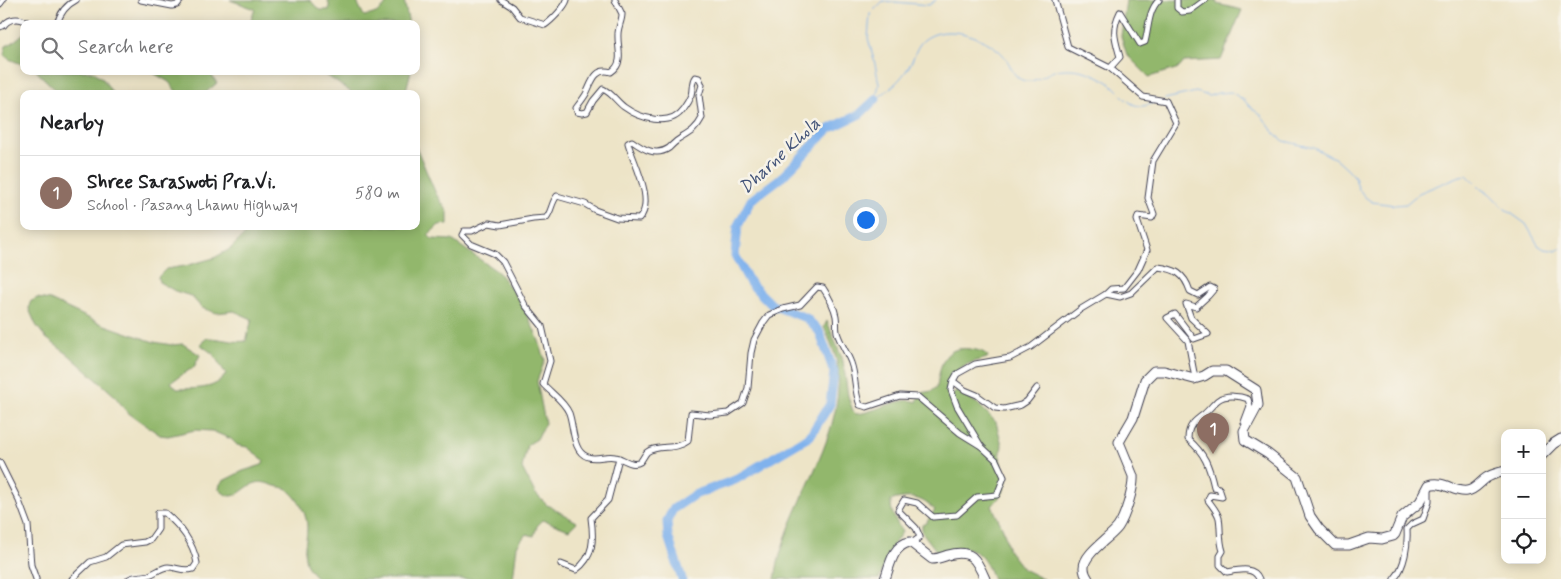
<!DOCTYPE html>
<html lang="en">
<head>
<meta charset="utf-8">
<style>
	:root { --surface:#fff; --page:#f6f6f6; --text:#202124; --muted:#757577; --line:#e0e0e0; --accent:#b5179e }
	body { margin:0; font-family:Mynerve,sans-serif; background:var(--page); color:var(--text) }
	.controls { position:absolute; right:15px; bottom:15px; display:grid; overflow:hidden; border-radius:10px; box-shadow:0 2px 12px #0003 }
	.controls button { width:45px; height:45px; display:grid; place-items:center; padding:0; border:0; border-bottom:1px solid var(--line); background:var(--surface); color:var(--text); font:25px sans-serif }
	.you { position:absolute; left:865px; top:219px; width:18px; height:18px; margin:-12px; border:4px solid #fff; border-radius:50%; background:#1a73e8; box-shadow:0 0 0 8px #1a73e833 }
	.badge { display:grid; place-items:center; width:32px; height:32px; border-radius:50%; background:var(--accent); color:#fff; font-size:16px; font-weight:700 }
	.pin { position:absolute; translate:-50% -41px; filter:drop-shadow(0 1px 2px #0008) }
	.pin::after { content:''; position:absolute; top:26px; width:18px; height:15px; background:inherit; clip-path:polygon(0 0,100% 0,50% 100%) }
	.list { margin:0; padding:0; list-style:none }
	h2 { display:flex; justify-content:space-between; align-items:center; height:65px; margin:0; padding:0 20px; font-size:21px }
	h2 small { font-size:16px; font-weight:400; color:var(--muted) }
	.list li { display:grid; grid-template-columns:32px 1fr auto; gap:15px; align-items:center; box-sizing:border-box; height:75px; padding:0 20px; border-top:1px solid var(--line) }
	.list b { display:block; font-size:19px; white-space:nowrap }
	.list p { margin:0; font-size:16px; white-space:nowrap; color:var(--muted) }
	.list em { font-size:16px; font-style:normal; color:var(--muted) }
	.icon { flex:none; width:28px; height:28px; fill:none; stroke:currentColor; stroke-width:2; stroke-linecap:round; stroke-linejoin:round }
	.map { position:relative; flex:none; width:1561px; height:579px; overflow:hidden }
	.search { position:absolute; background:var(--surface); box-shadow:0 2px 12px #0003; left:20px; top:20px; width:400px; height:55px; display:flex; align-items:center; gap:12px; box-sizing:border-box; padding:0 18px; border-radius:10px; color:var(--muted); font-size:19px }
	.panel { position:absolute; background:var(--surface); box-shadow:0 2px 12px #0003; left:20px; top:90px; width:400px; height:140px; border-radius:10px }
	.map>svg:first-child { display:block }
	.forest { fill:#92b76c; stroke:#5a6c54 }
	.lines { fill:none; stroke-linecap:round; stroke-linejoin:round }
	.stream { stroke:#80b2ed; stroke-width:1 }
	.river { stroke:#80b2ed; stroke-width:9 }
	.minor-casing { stroke:#403f50; stroke-width:7 }
	.primary-casing { stroke:#403f50; stroke-width:11 }
	.minor { stroke:#fff; stroke-width:5 }
	.primary { stroke:#fff; stroke-width:9 }
	.labels { text-anchor:middle; dominant-baseline:central; stroke-width:5; stroke-linejoin:round; paint-order:stroke }
	.water-label { font-size:18px; font-style:italic; fill:#435479; stroke:#f7f3e8 }
</style>
</head>
<body>
<div class="map">
<svg width="1561" height="579" viewBox="0 0 1561 579">
	<rect width="100%" height="100%" fill="#f7f3e8"/>
	<filter id="ink" filterUnits="userSpaceOnUse"><feTurbulence type="fractalNoise" baseFrequency=".02" numOctaves="2"/><feDisplacementMap in="SourceGraphic" scale="10" xChannelSelector="R" yChannelSelector="G"/><feConvolveMatrix kernelMatrix="1 2 1 2 8 2 1 2 1" color-interpolation-filters="sRGB"/></filter>
	<filter id="wash" filterUnits="userSpaceOnUse"><feTurbulence type="fractalNoise" baseFrequency=".0096" numOctaves="4" result="noise"/><feDisplacementMap in="SourceGraphic" scale="20" xChannelSelector="R" yChannelSelector="G"/><feGaussianBlur stdDeviation="1.12" result="paint"/><feColorMatrix in="noise" values="0 0 0 0 0 0 0 0 0 0 0 0 0 0 0 0 0 1.4 0 .05"/><feComposite in="paint" operator="in"/></filter>
	<g filter="url(#wash)">
		<rect width="100%" height="100%" fill="#ede4c7"/>
		<g class="forest">
			<path d="M 230,0 L 310,0 L 319,10 L 329,10 L 329,3 L 327,0 L 356,0 L 364,16 C 373,15 381,12 386,4 L 385,0 L 404,0 L 409,24 L 254,24 L 250,22 L 255,9 Z"/>
			<polygon points="1126,0 1216,0 1217,4 1242,10 1221,60 1184,62 1179,68 1149,77 1127,55 1121,36"/>
			<polygon points="24,33 24,65 9,59 4,55 6,46 12,43"/>
			<polygon points="36,71 93,71 103,79 113,94 60,94"/>
			<polygon points="150,71 201,71 210,73 217,83 204,94 175,94 176,91 169,82"/>
			<polygon points="320,71 411,71 405,94 351,94 351,92"/>
			<path d="M 416,147 L 436,194 L 448,212 L 448,224 L 439,225 L 428,235 L 432,239 L 452,240 L 498,272 L 516,295 L 528,316 L 539,341 L 545,360 L 537,381 L 545,423 L 537,439 L 527,445 L 522,468 L 535,493 L 547,505 L 577,522 L 569,530 L 543,520 L 537,526 L 534,536 L 526,534 L 517,546 L 513,579 L 318,579 C 315,575 310,571 308,567 C 301,554 307,541 307,529 C 308,516 299,499 289,491 C 286,487 279,487 275,486 C 269,484 262,481 256,483 C 241,487 235,506 219,489 L 220,484 L 223,481 L 243,471 L 262,465 L 264,460 L 247,447 L 237,445 L 231,439 L 212,431 L 195,430 L 168,436 L 160,435 L 127,412 L 114,395 L 69,355 L 46,338 L 36,325 L 29,309 L 30,302 L 37,298 L 50,300 L 99,323 L 154,342 L 172,345 L 183,344 L 200,355 L 194,367 L 171,382 L 177,389 C 195,388 215,391 226,374 L 213,354 L 200,344 L 207,338 C 220,338 233,343 246,341 L 252,319 L 234,311 L 216,313 L 202,308 L 191,296 L 175,291 L 159,282 L 158,277 L 166,269 L 185,266 L 214,258 L 230,249 L 254,226 L 416,226 Z"/>
			<path d="M 827,321 L 843,361 L 848,396 L 853,411 L 856,414 C 874,413 902,395 917,402 L 920,393 L 932,391 L 937,387 C 940,366 943,345 970,349 C 977,350 983,351 988,356 L 987,358 C 965,364 949,368 949,394 L 950,397 L 957,391 L 978,404 L 996,422 L 1002,445 L 1000,459 L 1002,467 L 1008,477 L 1003,493 L 992,506 L 1003,529 L 1009,551 L 1023,569 L 1043,579 L 993,579 C 986,560 976,543 953,549 C 947,551 944,553 938,553 L 922,532 L 922,525 L 926,523 L 935,510 C 920,496 911,496 891,500 C 890,512 896,521 902,532 L 888,553 L 879,579 L 775,579 C 784,509 844,443 838,371 C 837,355 830,341 824,327 Z"/>
		</g>
		<g class="lines">
			<g class="stream">
				<polyline points="876,98 879,84 875,64 868,38 870,14 883,1 929,5 936,0"/>
				<path d="M 876,99 C 887,91 898,83 906,71 C 918,55 913,42 935,34 C 957,27 990,39 1004,56 C 1011,64 1012,76 1022,80 C 1033,85 1046,73 1057,70 C 1067,68 1078,69 1087,72 C 1094,74 1102,78 1108,82 C 1125,94 1130,115 1155,102"/>
				<polyline points="1165,99 1196,92 1209,96 1218,93 1231,92 1244,100 1250,107 1262,116 1274,133 1284,141 1314,148 1338,160 1348,169 1355,177 1358,188 1365,197 1372,202 1395,205 1406,204 1419,193 1460,176 1467,175 1480,188 1489,193 1505,209 1526,224 1538,245 1544,249 1552,250 1556,251 1561,248"/>
			</g>
			<polyline class="river" points="682,579 668,536 667,521 673,509 694,495 735,480 810,436 830,404 834,372 819,331 806,318 772,305 750,283 735,255 738,225 751,200 782,177 829,129 860,114 876,99"/>
		</g>
	</g>
	<g filter="url(#ink)">
		<g class="lines">
			<g class="minor-casing">
				<g id="minor">
					<polyline points="141,0 172,6 177,5 181,0"/>
					<path d="M 501,0 L 512,7 L 520,17 L 545,25 C 551,21 565,7 567,0"/>
					<path d="M 615,0 L 622,14 C 622,21 618,27 618,34 C 617,48 625,63 611,72 C 595,67 592,82 586,94 C 583,99 579,104 576,108 L 577,112 L 582,113 L 587,112 L 593,101 L 603,89 C 612,93 616,101 624,107 C 639,118 670,128 683,109 C 686,105 689,100 691,95 C 693,89 691,82 695,77 L 699,78 L 702,85 L 699,95 L 702,118 C 696,130 689,133 678,140 C 675,142 672,145 669,148 C 656,157 643,149 632,141 L 628,143 C 633,162 656,201 639,219 L 617,218 L 595,210 L 585,204 L 557,196 C 551,203 552,211 546,218 L 533,219 L 500,225 L 489,223 L 472,231 L 464,231 L 462,235 L 471,244 L 495,254 L 503,262 L 525,305 L 542,326 L 550,361 L 543,384 C 551,393 564,401 569,413 C 574,426 572,452 588,457 C 596,460 606,455 615,457 C 623,458 632,467 640,462 C 643,459 644,455 647,452 C 658,444 675,451 688,441 L 691,413 L 710,415 L 728,413 L 743,403 L 748,388 L 751,353 L 754,340 L 763,323 L 769,315 L 783,309 L 800,305 L 817,287 L 823,288 C 829,297 834,306 836,316 C 837,321 836,327 837,332 C 839,341 848,354 851,363 C 856,376 854,391 860,405 L 867,407 L 900,396 L 918,397 L 960,433 L 981,446"/>
					<polyline points="1177,0 1177,8 1182,12 1190,11 1205,0"/>
					<polyline points="0,4 3,0"/>
					<path d="M 57,24 C 60,13 66,5 76,0"/>
					<path d="M 0,27 C 8,24 1,27 7,22 C 15,16 24,20 32,24"/>
					<path d="M 1110,68 L 1120,57 C 1115,39 1111,30 1120,12 L 1140,44 L 1145,42 C 1149,27 1148,11 1159,0"/>
					<path d="M 1106,294 L 1120,297 L 1131,293 L 1158,267 C 1175,269 1184,273 1190,291 L 1198,295 L 1210,287 L 1214,289 L 1208,296 L 1196,307 L 1186,304 L 1191,318 L 1208,334 L 1194,339 L 1175,314 L 1167,318 L 1188,341 L 1195,378"/>
					<polyline points="953,381 965,390 977,395 995,408 1004,409 1021,405 1027,401 1037,388"/>
					<path d="M 1244,422 L 1250,406 L 1248,399 C 1240,396 1226,394 1218,400 C 1213,404 1209,410 1204,414 C 1194,421 1188,426 1188,439 C 1205,454 1209,465 1214,487 L 1219,488 L 1222,497 L 1210,495 L 1208,500 C 1212,506 1217,511 1219,518 C 1221,529 1219,540 1223,551 L 1220,556 L 1220,565 L 1227,572 C 1239,570 1254,566 1259,579"/>
					<polyline points="0,463 19,501 28,525 31,565 36,579"/>
					<polyline points="912,543 920,537 916,528 898,510 904,500 917,503 933,517 957,515 977,497 997,495 1004,477 996,460 981,446 957,406 951,390 953,381 957,374 975,364 1010,358 1031,347 1081,309 1106,294 1111,289 1124,288 1138,270 1147,250 1137,220 1138,216 1152,218 1154,214 1148,198 1153,161 1176,123 1166,101 1143,97 1110,68 1068,47 1055,0"/>
					<path d="M 561,564 L 576,570 C 594,557 594,539 591,518 L 608,500 L 619,458"/>
					<path d="M 72,579 L 90,562 L 106,557 L 121,545 L 145,542 L 151,539 L 158,529 L 158,513 L 165,513 C 181,527 193,542 197,563 L 193,569 C 181,572 178,567 168,567 C 162,567 155,573 149,575 C 142,577 136,575 129,579"/>
					<path d="M 1394,579 C 1405,567 1408,545 1407,529 L 1412,524 L 1423,519 L 1429,502 L 1429,488"/>
				</g>
			</g>
			<g class="primary-casing">
				<g id="primary">
					<polyline points="1542,455 1553,444 1561,439"/>
					<path d="M 885,579 C 890,565 893,545 910,542 L 932,559 C 938,559 942,557 948,555 C 971,549 976,558 985,579"/>
					<path d="M 1088,579 C 1086,576 1084,572 1084,568 C 1083,554 1110,538 1118,527 C 1125,517 1134,488 1133,476 L 1119,442 L 1133,418 L 1145,380 L 1154,371 L 1164,371 L 1194,379 L 1204,376 L 1212,371 L 1226,371 L 1256,390 L 1258,405 L 1244,431 L 1245,440 L 1268,454 L 1297,477 L 1310,516 L 1319,529 L 1335,545 L 1349,545 L 1369,538 L 1382,539 L 1393,536 L 1395,534 L 1402,517 L 1420,502 L 1429,485 C 1445,480 1453,493 1467,491 C 1475,490 1480,482 1486,478 C 1492,474 1498,473 1505,471"/>
				</g>
			</g>
			<use href="#minor" class="minor"/>
			<use href="#primary" class="primary"/>
		</g>
	</g>
	<g class="labels">
		<g class="water-label">
			<text transform="translate(780 156) rotate(-43)">Dharne Khola</text>
		</g>
	</g>
</svg>
<div class="controls">
<button>+</button>
<button>−</button>
<button><svg class="icon" aria-label="locate" viewBox="0 0 24 24"><circle cx="12" cy="12" r="6"/><path d="M12 2v4M12 18v4M2 12h4M18 12h4"/></svg></button>
</div>
<div class="you"></div>
<div class="pin badge" style="left:1213px;top:454px;background:#8d6e63">1</div>
<div class="search"><svg class="icon" aria-label="search" viewBox="0 0 24 24"><circle cx="10" cy="10" r="6"/><path d="M15 15l6 6"/></svg>Search here</div>
<section class="panel">
<h2>Nearby<small></small></h2>
<ul class="list">
<li><span class="badge" style="background:#8d6e63">1</span><div><b>Shree Saraswoti Pra.Vi.</b><p>School · Pasang Lhamu Highway</p></div><em>580 m</em></li>
</ul>
</section>
</div>
</body>
</html>
